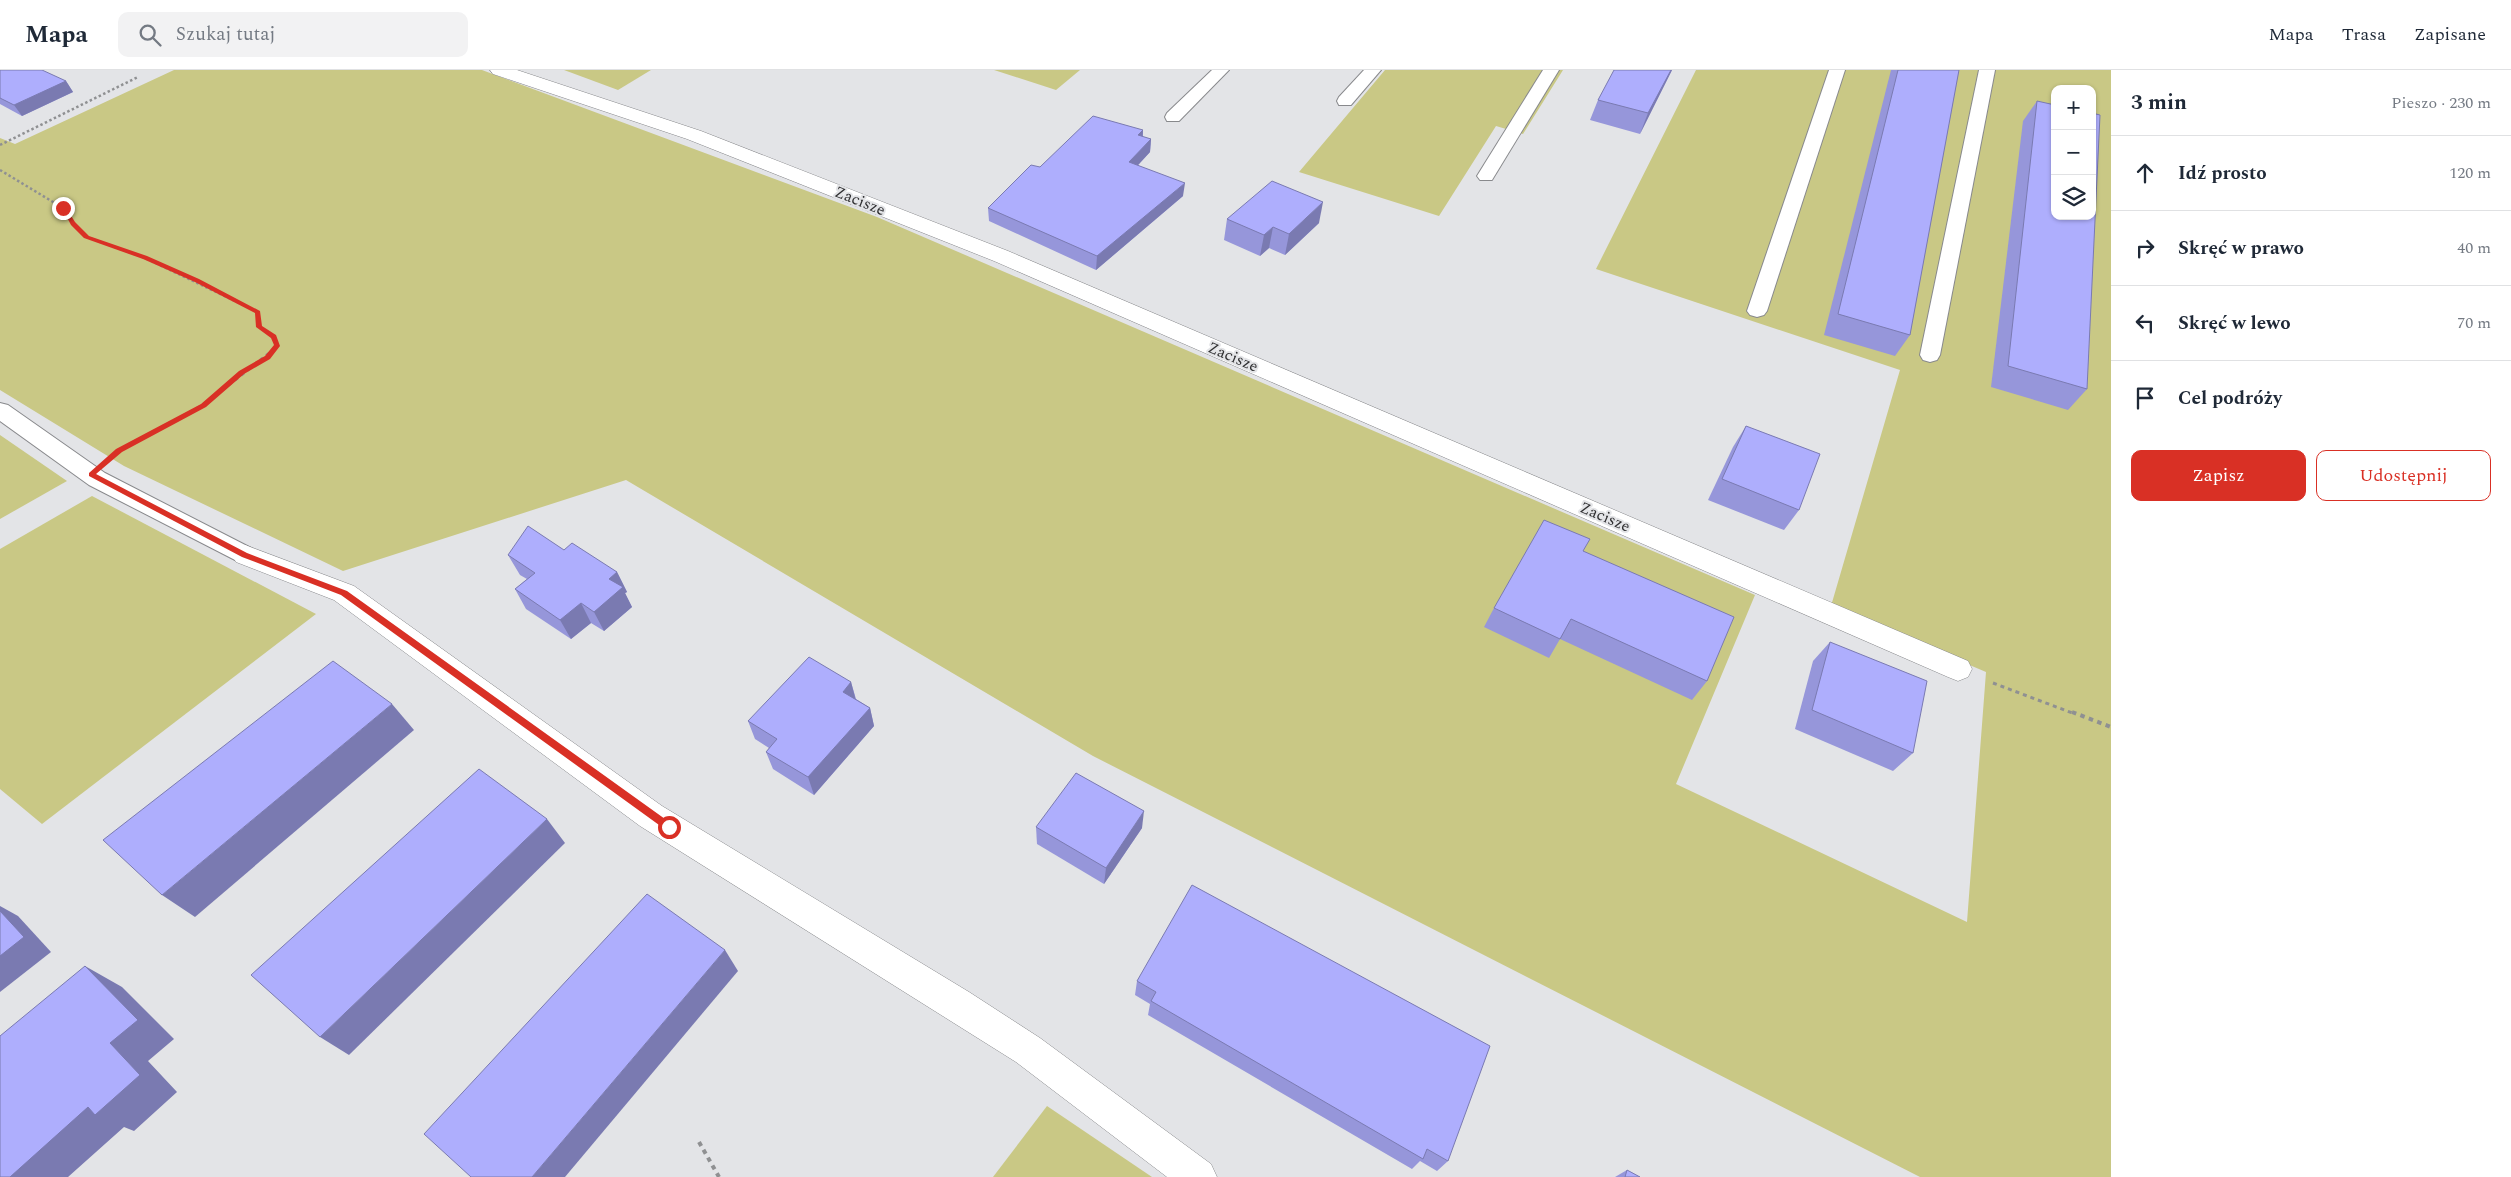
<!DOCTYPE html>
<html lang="pl">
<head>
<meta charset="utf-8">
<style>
	:root { --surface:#fff; --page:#f2f2f3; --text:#1f2937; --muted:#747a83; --line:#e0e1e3; --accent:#d93025 }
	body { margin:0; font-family:Spectral,serif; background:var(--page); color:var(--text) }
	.controls { position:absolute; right:15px; top:15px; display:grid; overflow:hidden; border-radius:10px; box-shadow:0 1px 4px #0004 }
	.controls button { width:45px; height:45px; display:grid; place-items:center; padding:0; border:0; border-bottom:1px solid var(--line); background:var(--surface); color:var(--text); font:25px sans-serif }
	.stop { position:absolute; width:15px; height:15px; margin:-11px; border:4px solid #d93025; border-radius:50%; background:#fff }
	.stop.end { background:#d93025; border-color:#fff; box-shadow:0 1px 5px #0008 }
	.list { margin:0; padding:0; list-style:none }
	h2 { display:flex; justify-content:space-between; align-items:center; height:65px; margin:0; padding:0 20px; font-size:21px }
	h2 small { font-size:16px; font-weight:400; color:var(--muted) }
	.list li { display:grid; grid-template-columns:32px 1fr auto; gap:15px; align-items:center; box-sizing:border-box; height:75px; padding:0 20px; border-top:1px solid var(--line) }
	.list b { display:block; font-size:19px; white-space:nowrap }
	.list em { font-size:16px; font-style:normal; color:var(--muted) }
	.actions { display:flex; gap:10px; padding:15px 20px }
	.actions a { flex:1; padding:11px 0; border:1px solid var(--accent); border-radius:10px; text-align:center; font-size:18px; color:var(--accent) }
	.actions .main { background:var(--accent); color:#fff }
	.icon { flex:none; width:28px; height:28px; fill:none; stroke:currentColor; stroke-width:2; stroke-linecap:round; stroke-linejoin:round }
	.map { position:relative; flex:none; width:2111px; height:1107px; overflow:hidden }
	header { display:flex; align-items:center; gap:30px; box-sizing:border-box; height:70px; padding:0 25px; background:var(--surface); border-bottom:1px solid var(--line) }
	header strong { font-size:24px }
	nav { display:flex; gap:28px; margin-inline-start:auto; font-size:18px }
	.search { width:350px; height:45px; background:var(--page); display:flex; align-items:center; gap:12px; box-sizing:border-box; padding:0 18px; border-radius:10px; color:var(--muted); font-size:19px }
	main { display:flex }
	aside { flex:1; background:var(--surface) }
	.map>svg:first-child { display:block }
	.green { fill:#c9c885; fill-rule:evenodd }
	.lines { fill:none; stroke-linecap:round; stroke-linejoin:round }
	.lane-casing { stroke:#88898c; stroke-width:2 }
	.street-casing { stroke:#88898c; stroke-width:1 }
	.path-far2 { stroke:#8f9092; stroke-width:2.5; stroke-dasharray:2.5 2.5; stroke-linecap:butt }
	.path-far1 { stroke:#8f9092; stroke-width:3; stroke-dasharray:4 4; stroke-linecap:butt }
	.path { stroke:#8f9092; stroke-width:4; stroke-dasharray:4.5 4.5; stroke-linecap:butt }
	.lane { fill:#fff; fill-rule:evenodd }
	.street { fill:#fff; fill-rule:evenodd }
	.wall { fill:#9696da }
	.shaded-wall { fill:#7a7ab1 }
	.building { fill:#aeaefd; stroke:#7a7ab1 }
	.route { fill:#d93025 }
	.labels { text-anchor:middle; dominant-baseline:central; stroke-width:4; stroke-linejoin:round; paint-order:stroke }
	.street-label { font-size:16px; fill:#303032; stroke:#e3e4e7 }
</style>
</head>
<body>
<header>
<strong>Mapa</strong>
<div class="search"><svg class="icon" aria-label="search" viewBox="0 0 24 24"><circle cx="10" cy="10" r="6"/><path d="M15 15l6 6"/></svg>Szukaj tutaj</div>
<nav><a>Mapa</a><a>Trasa</a><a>Zapisane</a></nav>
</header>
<main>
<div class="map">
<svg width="2111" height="1107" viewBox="0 0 2111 1107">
	<rect width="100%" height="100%" fill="#e3e4e7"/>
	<g class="green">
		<path d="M 174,0 L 482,0 L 877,147 L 1755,525 L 1676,714 L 1967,852 L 1986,602 L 1831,536 L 1900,300 L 1596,199 L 1696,0 L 2111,0 L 2111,1107 L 1920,1107 L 1093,686 L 626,410 L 343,501 L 124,396 L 0,320 L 0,68 L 15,74 ZM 2055,19 L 2092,19 L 2092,146 L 2055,146 Z"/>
		<polygon points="564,0 651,0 618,20"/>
		<polygon points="994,0 1080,0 1056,20"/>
		<polygon points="1385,0 1563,0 1523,64 1496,56 1439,146 1299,102"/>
		<polygon points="0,365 67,411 0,449"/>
		<polygon points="92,426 316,544 42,754 0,719 0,479"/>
		<polygon points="1047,1036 1152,1107 993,1107"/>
	</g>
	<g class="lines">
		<g class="lane-casing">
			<g id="lane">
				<polygon points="1212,0 1229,0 1179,51 1167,51 1165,47 1167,43"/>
				<polygon points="1364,0 1381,0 1351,35 1339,35 1337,31 1339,27"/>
				<polygon points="1543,0 1559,0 1492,110 1480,110 1477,106"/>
				<polygon points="1829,0 1845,0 1767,241 1764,245 1757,247 1750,245 1747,241"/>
				<polygon points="1979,0 1995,0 1940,285 1937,290 1930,292 1923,290 1920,285"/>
				<polygon points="0,333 8,335 105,403 253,479 257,485 253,491 245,494 237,491 89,415 0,351"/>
			</g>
		</g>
		<g class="street-casing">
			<g id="street">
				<polygon points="490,0 517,0 701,61 1008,181 1968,591 1972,599 1968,607 1958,611 1948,607 994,191 687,69 493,4"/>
				<polygon points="245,475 354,516 662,736 969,922 1040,968 1211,1094 1217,1107 1167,1107 1016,992 640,756 334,530 236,492 232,485 236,478"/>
			</g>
		</g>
		<g class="path-far2">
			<polyline points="0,75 138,7"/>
			<polyline points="0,100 63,138 73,153 87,167 145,188 258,242 259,257 274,266 277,276 271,282"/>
		</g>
		<g class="path-far1">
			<polyline points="119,381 203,335 272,281"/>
			<polyline points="1993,613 2075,644"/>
		</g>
		<g class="path">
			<polyline points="2072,642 2111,657"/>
			<polyline points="699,1072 719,1107"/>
		</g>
		<use href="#lane" class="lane"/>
		<use href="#street" class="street"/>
	</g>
	<g class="wall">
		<polygon points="0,0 66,11 73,22 22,46 0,34"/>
		<polygon points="1672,0 1640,64 1590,50 1598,30"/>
		<polygon points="1891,0 1959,0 1910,265 1895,286 1824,265"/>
		<polygon points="2037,31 2087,319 2068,340 1991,317 2023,51"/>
		<polygon points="1143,60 1143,67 1151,69 1150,82 1138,95 1183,126 1096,200 989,151 988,138 1040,97"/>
		<polygon points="1227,149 1319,153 1285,185 1269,178 1260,186 1224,170"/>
		<polygon points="1746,356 1799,440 1784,460 1708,430 1733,377"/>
		<polygon points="564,480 617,502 627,522 625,523 632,537 604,561 591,553 571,569 526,539 515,519 527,509 520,505 508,485"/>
		<polygon points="1583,481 1707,611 1692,630 1560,569 1549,588 1484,557 1494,538"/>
		<polygon points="1830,572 1913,683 1893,701 1795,659 1813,591"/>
		<polygon points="851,612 856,629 870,638 874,656 814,725 773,699 766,682 769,678 755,669 748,651"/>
		<polygon points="1036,757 1142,758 1104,814 1037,774"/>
		<polygon points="1137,911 1448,1091 1437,1101 1420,1091 1412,1099 1148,945 1150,934 1135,925"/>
		<polygon points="1627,1100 1640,1107 1615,1107"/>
	</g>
	<g class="shaded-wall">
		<polygon points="1671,0 1672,0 1640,64 1648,43"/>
		<polygon points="66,11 73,22 22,46 14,35"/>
		<polygon points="1143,60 1142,74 1138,65"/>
		<polygon points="1151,69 1150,82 1128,106 1129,92"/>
		<polygon points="1185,113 1183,126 1096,200 1097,186"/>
		<polygon points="1323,132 1319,153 1285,185 1289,164"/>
		<polygon points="1273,157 1269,178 1260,186 1264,165"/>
		<polygon points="617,502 627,522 625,523 632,537 604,561 594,542 609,509"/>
		<polygon points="581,533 591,553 571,569 560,550"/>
		<polygon points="851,612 856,631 843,622"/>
		<polygon points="392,634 414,660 195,847 162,825"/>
		<polygon points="870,638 874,656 814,725 808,707"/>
		<polygon points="1144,741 1142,758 1104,814 1106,798"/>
		<polygon points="547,749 565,773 349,985 320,967"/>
		<polygon points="0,836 18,846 51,882 0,922"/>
		<polygon points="725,880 738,901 565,1107 532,1107"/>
		<polygon points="85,896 122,917 174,969 148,991 177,1022 134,1061 124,1057 68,1107 10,1107"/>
	</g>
	<g class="building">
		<polygon points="0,0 42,0 66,11 14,35 0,28"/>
		<polygon points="1614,0 1671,0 1648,43 1598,30"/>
		<polygon points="1898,0 1959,0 1910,265 1838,244"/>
		<polygon points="2037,31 2055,35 2055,146 2092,146 2092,43 2100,45 2087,319 2008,296"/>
		<polygon points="1093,46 1143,60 1138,65 1151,69 1129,92 1185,113 1097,186 988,138 1031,95 1040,97"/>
		<polygon points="1272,111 1323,132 1289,164 1273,157 1264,165 1227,149"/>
		<polygon points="1746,356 1820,384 1799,440 1722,409"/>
		<polygon points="1544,450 1590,469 1583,481 1734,547 1707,611 1571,549 1560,569 1494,538"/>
		<polygon points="528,456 564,480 572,473 617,502 609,509 623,517 594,542 581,533 560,550 515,519 535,503 508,485"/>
		<polygon points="1830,572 1927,611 1913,683 1812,640"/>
		<polygon points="809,587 851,612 843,622 870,638 808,707 766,682 777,669 748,651"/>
		<polygon points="333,591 392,634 162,825 103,770"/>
		<polygon points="479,699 547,749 320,967 251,905"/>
		<polygon points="1076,703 1144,741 1106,798 1036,757"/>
		<polygon points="1192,815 1490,976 1448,1091 1427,1079 1423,1089 1151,931 1156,922 1137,911"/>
		<polygon points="647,824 725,880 532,1107 471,1107 424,1064"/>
		<polygon points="0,841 24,867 0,886"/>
		<polygon points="85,896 138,950 110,973 140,1005 95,1045 88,1037 10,1107 0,1107 0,966"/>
		<polygon points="1627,1100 1640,1107 1625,1107"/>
	</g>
	<polygon class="route" points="61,136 65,136 75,152 89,166 147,186 199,209 260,241 262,256 276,265 280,276 270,289 244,304 206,337 122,382 96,404 247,483 347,521 672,754 672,760 666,760 341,525 242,487 89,406 89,403 116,379 201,334 239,301 265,286 274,275 271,268 256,257 255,243 195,212 143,189 84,168 71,155"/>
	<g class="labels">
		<g class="street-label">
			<text transform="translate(860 131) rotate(22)">Zacisze</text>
			<text transform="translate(1233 287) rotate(23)">Zacisze</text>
			<text transform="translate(1605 447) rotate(23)">Zacisze</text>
		</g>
	</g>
</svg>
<div class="controls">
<button>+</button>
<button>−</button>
<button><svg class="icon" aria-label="layers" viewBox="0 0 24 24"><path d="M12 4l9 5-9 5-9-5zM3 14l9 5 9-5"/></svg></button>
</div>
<div class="stop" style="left:669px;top:757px"></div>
<div class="stop end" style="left:63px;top:138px"></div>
</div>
<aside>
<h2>3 min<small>Pieszo · 230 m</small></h2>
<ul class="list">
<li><svg class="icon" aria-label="ahead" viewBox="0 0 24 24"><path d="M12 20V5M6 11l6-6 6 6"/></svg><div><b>Idź prosto</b></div><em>120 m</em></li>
<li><svg class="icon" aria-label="right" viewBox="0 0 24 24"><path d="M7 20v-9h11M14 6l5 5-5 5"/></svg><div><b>Skręć w prawo</b></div><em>40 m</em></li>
<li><svg class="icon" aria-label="left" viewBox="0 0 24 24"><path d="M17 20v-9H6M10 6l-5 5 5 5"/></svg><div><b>Skręć w lewo</b></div><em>70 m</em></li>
<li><svg class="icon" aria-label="arrive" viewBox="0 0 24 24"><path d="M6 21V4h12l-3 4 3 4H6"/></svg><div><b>Cel podróży</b></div></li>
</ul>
<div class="actions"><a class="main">Zapisz</a><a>Udostępnij</a></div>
</aside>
</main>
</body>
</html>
